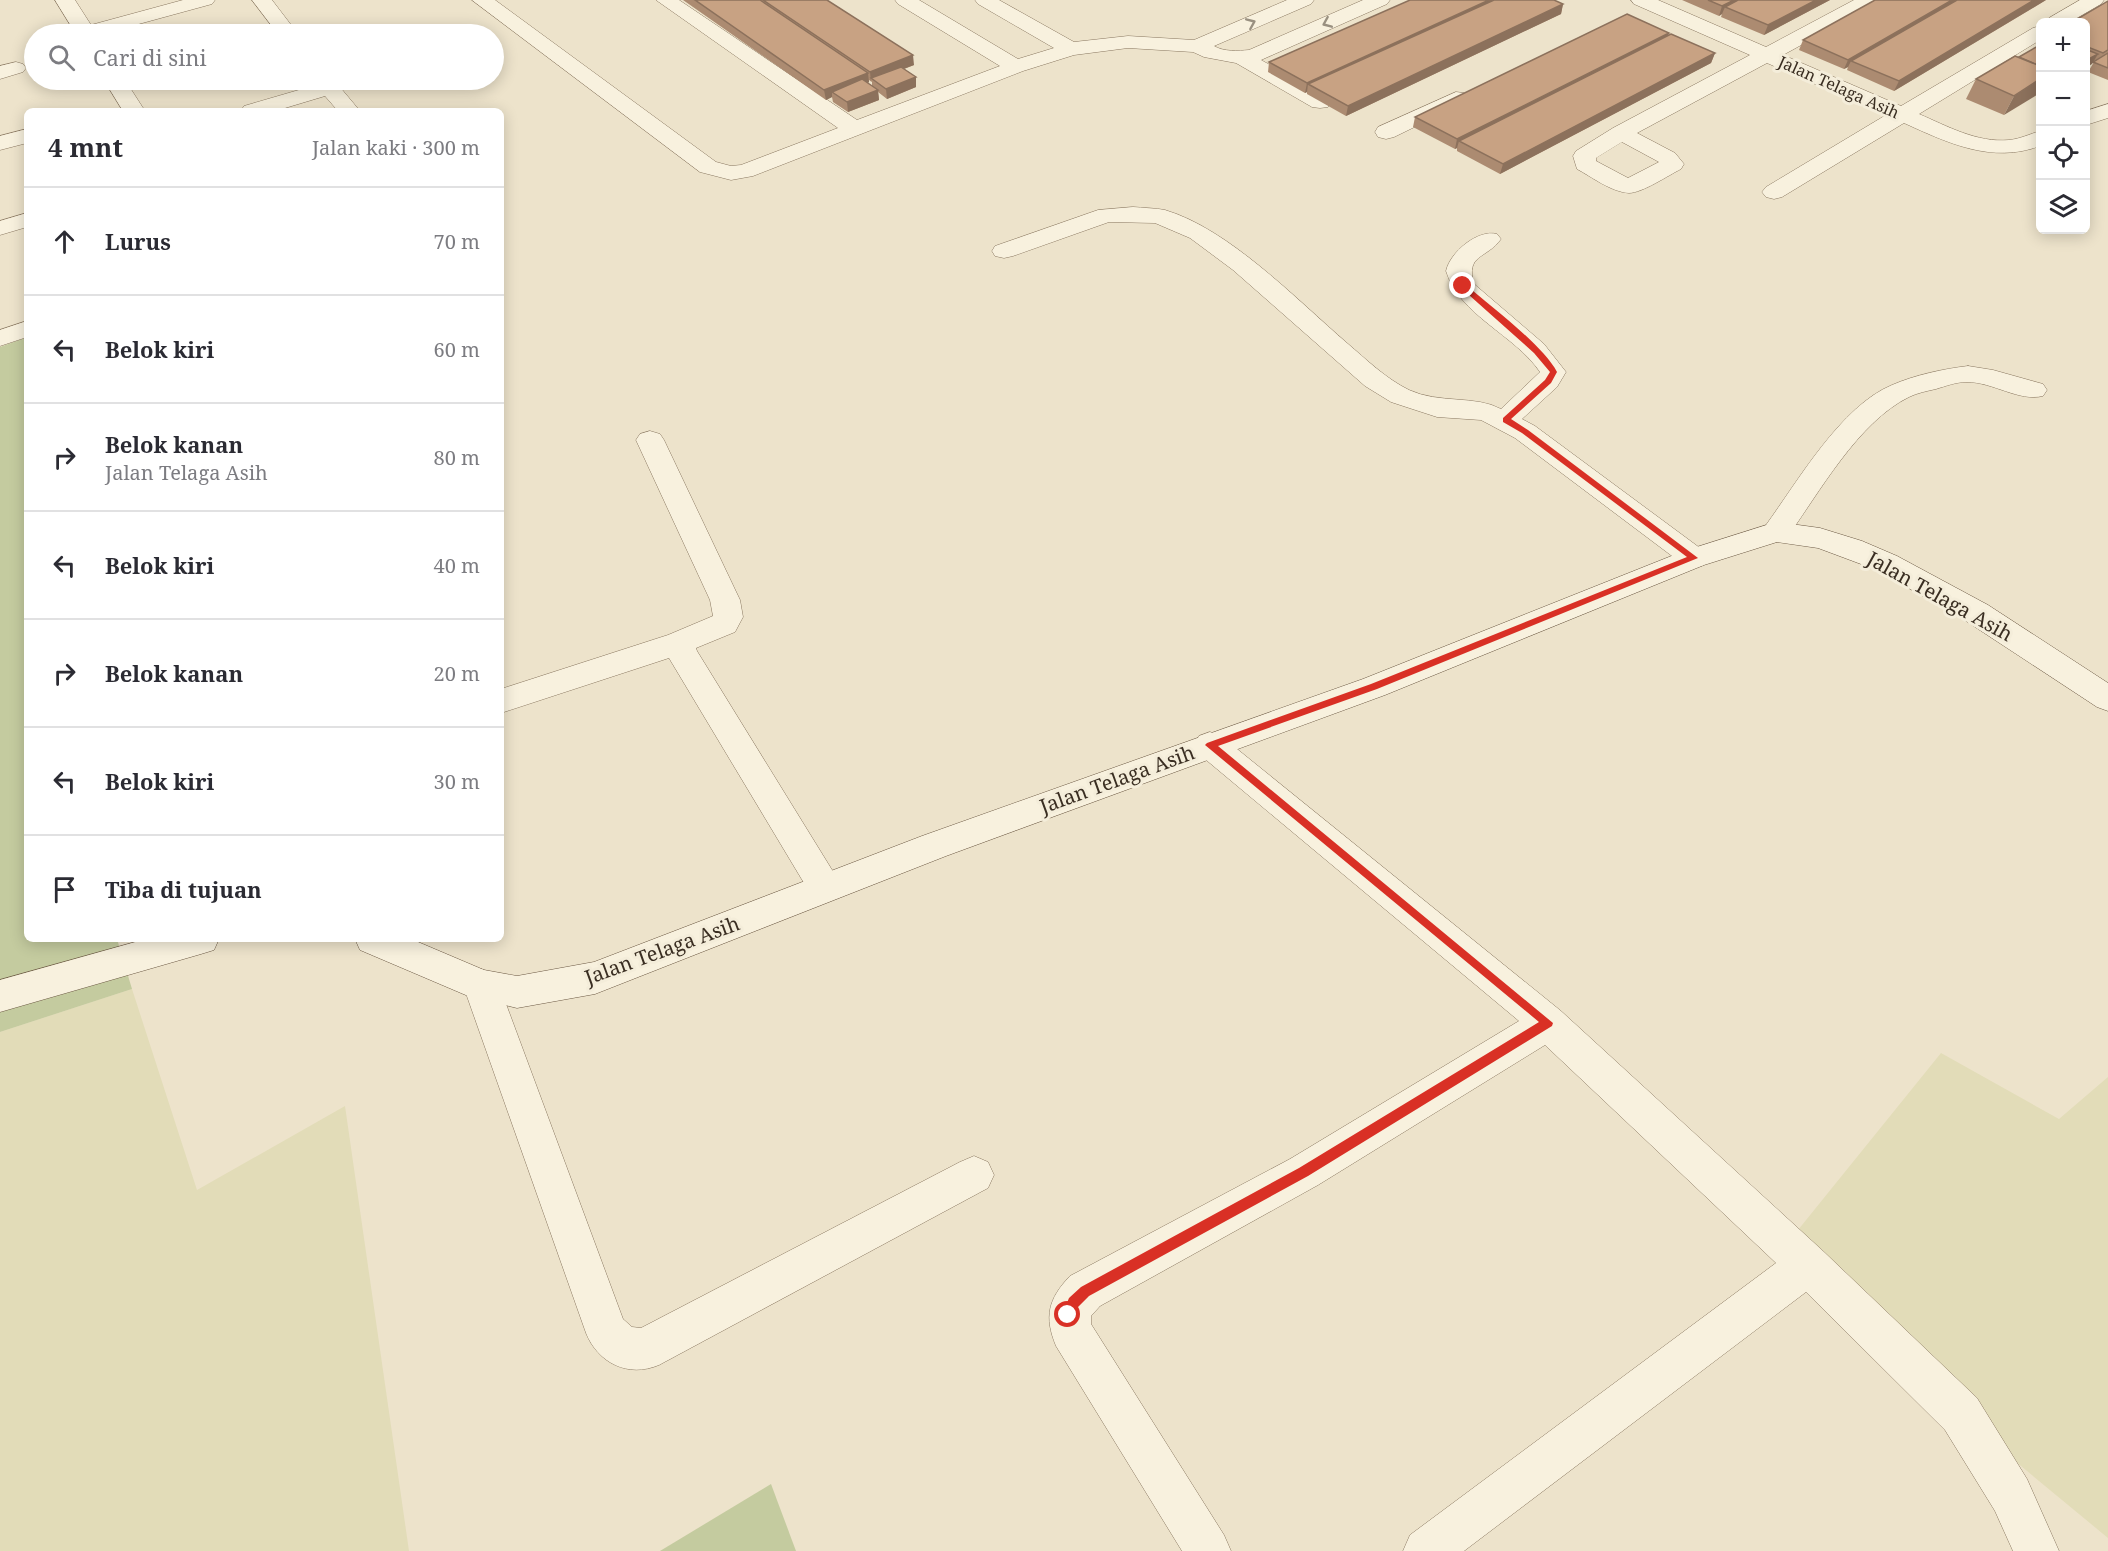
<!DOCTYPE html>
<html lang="id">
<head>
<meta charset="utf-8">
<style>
	:root { --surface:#fff; --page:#f2f2f3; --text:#2b2b33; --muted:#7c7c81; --line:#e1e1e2 }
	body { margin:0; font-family:"Noto Serif",serif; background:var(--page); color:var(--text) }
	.controls { position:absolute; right:18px; top:18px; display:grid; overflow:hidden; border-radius:9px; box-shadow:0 3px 15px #0003 }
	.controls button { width:54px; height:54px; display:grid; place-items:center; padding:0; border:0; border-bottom:2px solid var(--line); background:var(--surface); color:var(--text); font:30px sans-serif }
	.stop { position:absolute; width:18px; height:18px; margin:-14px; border:4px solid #d93025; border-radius:50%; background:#fff }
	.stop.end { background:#d93025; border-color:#fff; box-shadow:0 2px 6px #0008 }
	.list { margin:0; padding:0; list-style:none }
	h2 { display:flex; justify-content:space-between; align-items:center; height:78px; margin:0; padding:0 24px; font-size:26px }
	h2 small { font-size:20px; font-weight:400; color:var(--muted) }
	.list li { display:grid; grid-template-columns:39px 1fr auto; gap:18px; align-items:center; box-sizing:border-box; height:108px; padding:0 24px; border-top:2px solid var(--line) }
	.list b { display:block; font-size:22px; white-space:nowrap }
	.list p { margin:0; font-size:20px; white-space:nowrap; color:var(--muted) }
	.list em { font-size:20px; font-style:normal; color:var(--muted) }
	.icon { flex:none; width:33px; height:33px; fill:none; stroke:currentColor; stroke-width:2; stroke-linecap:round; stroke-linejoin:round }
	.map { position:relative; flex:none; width:2108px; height:1551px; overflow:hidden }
	.search { position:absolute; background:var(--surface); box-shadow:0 3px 15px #0003; left:24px; top:24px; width:480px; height:66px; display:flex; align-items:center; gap:15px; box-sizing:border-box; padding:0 21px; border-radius:33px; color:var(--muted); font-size:22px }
	.panel { position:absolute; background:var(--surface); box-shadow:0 3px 15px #0003; left:24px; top:108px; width:480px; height:834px; border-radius:9px }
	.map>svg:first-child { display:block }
	.farmland { fill:#e2dcb8 }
	.green { fill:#c4cb9f }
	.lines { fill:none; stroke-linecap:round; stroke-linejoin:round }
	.street-casing { stroke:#897760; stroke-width:1 }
	.secondary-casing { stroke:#6b5843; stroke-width:1 }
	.street { fill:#f8f1de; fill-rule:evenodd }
	.secondary { fill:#f8f1de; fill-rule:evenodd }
	.wall { fill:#ac8b71; fill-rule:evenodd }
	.shaded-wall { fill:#8c715c }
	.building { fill:#c8a283; stroke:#8c715c; stroke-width:1.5 }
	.oneway { stroke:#999080 }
	.route { fill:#d93025 }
	.labels { text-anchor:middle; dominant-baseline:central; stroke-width:6; stroke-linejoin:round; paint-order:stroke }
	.far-street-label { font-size:16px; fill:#3a2e22; stroke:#f4edda }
	.street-label { font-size:20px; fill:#3a2e22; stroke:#f4edda }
</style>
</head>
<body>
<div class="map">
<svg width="2108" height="1551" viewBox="0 0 2108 1551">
	<rect width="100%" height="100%" fill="#ede3cb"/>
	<g class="farmland">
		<polygon points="132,989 197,1190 345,1106 409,1551 0,1551 0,1032"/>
		<polygon points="1941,1053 2059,1119 2108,1077 2108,1538 1773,1261"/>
	</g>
	<g class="green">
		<polygon points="27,337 27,939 117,939 132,989 0,1032 0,347"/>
		<polygon points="771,1484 796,1551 660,1551"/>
	</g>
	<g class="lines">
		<g class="street-casing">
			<g id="street">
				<polygon points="55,0 75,0 91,25 183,0 215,0 212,4 102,34 76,34"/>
				<polygon points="252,0 272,0 298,34 278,34"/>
				<path d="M 472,0 L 495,0 L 716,162 L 731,166 L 741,165 L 838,128 L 656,0 L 679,0 L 857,120 L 1000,66 L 898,4 L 895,0 L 919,0 L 1018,59 L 1054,48 L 978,4 L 975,0 L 999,0 L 1074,42 L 1128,36 L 1194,40 L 1287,0 L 1314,0 L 1311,4 L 1214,46 C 1224,52 1238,51 1249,50 L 1363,0 L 1390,0 L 1387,4 L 1261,60 L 1328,97 L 1331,102 L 1328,107 L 1320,108 L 1312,107 L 1236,63 L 1204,57 L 1193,52 L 1128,48 L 1074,55 L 1023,71 L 753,176 L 731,180 L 700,172 Z"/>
				<path d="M 1631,0 L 1658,0 L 1766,47 L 1854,0 L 1879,0 L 1876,4 L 1783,55 L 1901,106 L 2033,28 L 2040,26 L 2040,40 L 1919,114 C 1947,126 1977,143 2009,140 C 2020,139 2030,134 2040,131 L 2040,146 C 1992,164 1948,143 1904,123 L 1782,197 L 1774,199 L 1766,197 L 1762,192 L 1766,187 L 1886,115 L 1767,63 L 1637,133 L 1675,153 L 1684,164 L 1681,169 C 1669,175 1642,193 1629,193 C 1611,192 1592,177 1577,169 L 1573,156 L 1576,151 L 1613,128 L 1750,55 L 1634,4 ZM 1622,142 L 1659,162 L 1628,178 L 1596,161 L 1596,158 Z"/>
				<polygon points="2080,0 2104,0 2101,4 2070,22 2046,22 2049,18"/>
				<polygon points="16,62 23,64 26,68 23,72 0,79 0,66"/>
				<polygon points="104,80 125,80 145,111 123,111"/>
				<polygon points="313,80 334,80 360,111 338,111 325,96 275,111 241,111 244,106 316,85"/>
				<polygon points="1456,92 1464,93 1467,98 1464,103 1394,137 1386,139 1378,137 1375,132 1378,127"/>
				<polygon points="2108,104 2108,118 2086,125 2086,111"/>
				<polygon points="27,129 27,143 0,150 0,136"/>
				<path d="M 1133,207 C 1143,208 1155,208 1165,210 C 1229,229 1296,299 1347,343 C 1367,360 1385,378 1409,390 C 1439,404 1476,395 1501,409 L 1540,372 C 1514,334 1460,316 1446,271 C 1450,252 1478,229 1497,234 L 1501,239 C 1487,259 1465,254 1474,284 L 1544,344 L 1566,372 L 1557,387 L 1522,419 L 1535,426 L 1704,551 L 1709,558 L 1704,565 L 1694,568 L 1684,565 L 1515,438 L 1481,420 L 1437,417 L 1391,402 L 1365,386 L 1233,270 L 1190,238 L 1155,223 L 1109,222 L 1013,256 L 1004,258 L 995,256 L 992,251 L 995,246 L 1098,210 Z"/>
				<polygon points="27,213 27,227 0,235 0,221"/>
				<polygon points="27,321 27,337 0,346 0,330"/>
				<path d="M 1968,366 L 1993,370 L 2043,384 L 2047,390 L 2043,396 C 2019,402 1993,382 1967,382 C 1956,382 1946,386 1936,389 C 1927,391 1917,393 1909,397 C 1858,422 1819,493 1786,539 L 1776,542 L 1766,539 L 1762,532 L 1766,525 C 1798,481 1841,406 1892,385 C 1915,375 1943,369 1968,366 Z"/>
				<polygon points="650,431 660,434 664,440 740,600 743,617 735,632 696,648 697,651 837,878 842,888 837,898 825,903 813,898 669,658 501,713 501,689 668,635 713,616 710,600 636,440 640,434"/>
				<path d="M 1210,732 L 1221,736 L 1561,1011 L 1823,1251 L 1977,1398 L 2027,1479 L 2059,1551 L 2013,1551 L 1995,1511 L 1945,1430 L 1806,1292 L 1464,1551 L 1403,1551 L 1410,1535 L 1776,1263 L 1545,1045 L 1318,1185 L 1100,1306 L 1091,1316 L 1091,1324 L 1224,1535 L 1231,1551 L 1182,1551 L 1056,1346 C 1044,1317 1048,1299 1070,1276 L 1290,1159 L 1519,1021 L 1199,754 L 1194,745 L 1199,736 Z"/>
				<path d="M 481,969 L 494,974 L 499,985 L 623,1319 L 632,1327 L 641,1328 L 960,1162 L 974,1156 L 988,1162 L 994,1175 L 988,1188 L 659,1365 C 628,1378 598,1363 586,1333 L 463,985 L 468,974 Z"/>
			</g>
		</g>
		<g class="secondary-casing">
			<g id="secondary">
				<polygon points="1776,522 1820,528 1862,541 1897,556 1988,605 2108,683 2108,711 2097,707 1966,621 1877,570 1818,548 1777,542 1704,565 1385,695 946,856 595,994 517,1008 468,996 360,950 355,939 411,939 484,970 517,976 594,962 922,836 1363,679 1684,551"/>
				<polygon points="146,939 219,939 214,950 201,954 0,1012 0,980"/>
			</g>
		</g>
		<use href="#street" class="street"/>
		<use href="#secondary" class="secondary"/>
	</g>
	<g class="wall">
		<path d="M 683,0 L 827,0 L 914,65 L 904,69 L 916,77 L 916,87 L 887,99 L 878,92 L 879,100 L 848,112 L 833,102 L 832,97 L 826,100 ZM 869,80 L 872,82 L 872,86 L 868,83 L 869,82 Z"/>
		<polygon points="1682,0 1830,0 1764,35 1721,17 1722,14 1719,16"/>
		<polygon points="2046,0 1894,91 1847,70 1848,67 1844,69 1799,50 1803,40"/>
		<polygon points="2108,1 2108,80 2088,72 2094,62 2085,68 2085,22"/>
		<polygon points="1563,4 1561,14 1346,116 1307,94 1307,92 1305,93 1268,72 1269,62"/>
		<polygon points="1669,33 1668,35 1715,53 1711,63 1500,174 1457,151 1457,148 1455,149 1413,127 1415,117"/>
		<polygon points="2040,47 2004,115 1966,99 1976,79"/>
	</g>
	<g class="shaded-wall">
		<polygon points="1489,0 1508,0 1308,84 1307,92 1305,93 1307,83"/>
		<polygon points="1734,0 1750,0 1725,7 1722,14 1719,16 1722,6"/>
		<polygon points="1816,0 1830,0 1764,35 1768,25"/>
		<polygon points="1952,0 1965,0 1851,61 1848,67 1844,69 1848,60"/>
		<polygon points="2034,0 2046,0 1894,91 1899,81"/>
		<polygon points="1563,4 1561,14 1346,116 1348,106"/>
		<polygon points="1669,33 1666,43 1459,141 1457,148 1455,149 1457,139"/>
		<polygon points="1715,53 1711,63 1500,174 1503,164"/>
		<polygon points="2098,54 2092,64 2085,68 2085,61"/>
		<polygon points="913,55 914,65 874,80 871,78 871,82 870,72"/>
		<polygon points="868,73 869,82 837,95 832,92 832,97 826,100 824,90"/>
		<polygon points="916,77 916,87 887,99 886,89"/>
		<polygon points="2040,79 2040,93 2004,115 2014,96"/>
		<polygon points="878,90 879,100 848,112 847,102"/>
	</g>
	<g class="building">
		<polygon points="695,0 760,0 868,73 824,90"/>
		<polygon points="763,0 827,0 913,55 870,72"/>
		<polygon points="1410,0 1489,0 1307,83 1269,62"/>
		<polygon points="1494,0 1554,0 1563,4 1348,106 1308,84"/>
		<polygon points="1708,0 1734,0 1722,6"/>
		<polygon points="1738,0 1816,0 1768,25 1725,7"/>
		<polygon points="1875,0 1952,0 1848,60 1803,40"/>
		<polygon points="1957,0 2034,0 1899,81 1851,61"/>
		<polygon points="2108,1 2108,50 2103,53 2085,46 2085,22 2072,22"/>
		<polygon points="1627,14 1669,33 1457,139 1415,117"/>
		<polygon points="1671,34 1715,53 1503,164 1459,141"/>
		<polygon points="2038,46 2040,47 2040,66 2019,57"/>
		<polygon points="2085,49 2098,54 2085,61"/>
		<polygon points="2108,53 2108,68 2093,62"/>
		<polygon points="2015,56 2040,66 2040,79 2014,96 1976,79"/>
		<polygon points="901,67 916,77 886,89 871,78"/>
		<polygon points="862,79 878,90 847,102 832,92"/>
	</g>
	<defs><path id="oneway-chevron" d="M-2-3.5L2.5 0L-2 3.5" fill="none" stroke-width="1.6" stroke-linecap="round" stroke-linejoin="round" transform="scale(1.5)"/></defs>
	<g class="oneway">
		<use href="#oneway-chevron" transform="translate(1251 23) rotate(-23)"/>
		<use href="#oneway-chevron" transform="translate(1327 23) rotate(157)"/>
	</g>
	<path class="route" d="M 1460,284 L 1465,284 C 1490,306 1543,345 1557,372 L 1551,383 L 1511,419 L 1528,430 L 1698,558 L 1377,689 L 1218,746 L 1553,1023 L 1552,1026 L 1308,1176 L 1089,1296 L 1078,1307 L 1072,1319 L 1068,1321 L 1063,1319 L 1062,1315 L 1069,1298 L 1081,1287 L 1299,1168 L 1539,1022 L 1205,745 L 1207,743 L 1371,684 L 1687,557 L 1522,433 L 1503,422 L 1503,418 L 1545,380 L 1550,372 L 1534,353 L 1460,287 Z"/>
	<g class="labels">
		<g class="far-street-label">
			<text transform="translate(1839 87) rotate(24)">Jalan Telaga Asih</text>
		</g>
		<g class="street-label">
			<text transform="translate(1940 596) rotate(29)">Jalan Telaga Asih</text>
			<text transform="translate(1117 779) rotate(-20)">Jalan Telaga Asih</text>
			<text transform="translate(662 950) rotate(-20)">Jalan Telaga Asih</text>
		</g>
	</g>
</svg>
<div class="controls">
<button>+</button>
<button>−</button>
<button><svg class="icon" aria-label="locate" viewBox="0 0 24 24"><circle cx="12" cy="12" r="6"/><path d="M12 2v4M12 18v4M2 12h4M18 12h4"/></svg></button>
<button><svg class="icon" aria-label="layers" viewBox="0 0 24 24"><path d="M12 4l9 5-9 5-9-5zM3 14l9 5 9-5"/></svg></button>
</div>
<div class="stop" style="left:1068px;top:1315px"></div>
<div class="stop end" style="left:1463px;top:286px"></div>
<div class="search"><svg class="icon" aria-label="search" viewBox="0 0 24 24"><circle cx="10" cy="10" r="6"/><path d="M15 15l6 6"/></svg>Cari di sini</div>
<section class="panel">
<h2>4 mnt<small>Jalan kaki · 300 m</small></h2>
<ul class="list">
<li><svg class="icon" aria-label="ahead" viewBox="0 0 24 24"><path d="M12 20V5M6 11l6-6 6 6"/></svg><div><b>Lurus</b></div><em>70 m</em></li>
<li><svg class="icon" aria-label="left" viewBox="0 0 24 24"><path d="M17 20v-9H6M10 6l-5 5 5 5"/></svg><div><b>Belok kiri</b></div><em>60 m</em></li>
<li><svg class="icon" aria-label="right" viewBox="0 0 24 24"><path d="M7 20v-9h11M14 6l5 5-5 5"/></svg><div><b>Belok kanan</b><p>Jalan Telaga Asih</p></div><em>80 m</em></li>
<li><svg class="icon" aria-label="left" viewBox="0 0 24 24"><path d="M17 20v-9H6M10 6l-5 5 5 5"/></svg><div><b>Belok kiri</b></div><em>40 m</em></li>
<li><svg class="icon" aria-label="right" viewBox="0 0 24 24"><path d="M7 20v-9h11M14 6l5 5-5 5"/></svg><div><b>Belok kanan</b></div><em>20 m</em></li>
<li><svg class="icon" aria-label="left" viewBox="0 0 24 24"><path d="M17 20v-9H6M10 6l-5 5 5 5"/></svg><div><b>Belok kiri</b></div><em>30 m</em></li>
<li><svg class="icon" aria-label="arrive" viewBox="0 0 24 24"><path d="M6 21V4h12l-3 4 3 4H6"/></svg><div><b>Tiba di tujuan</b></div></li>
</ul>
</section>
</div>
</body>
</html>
